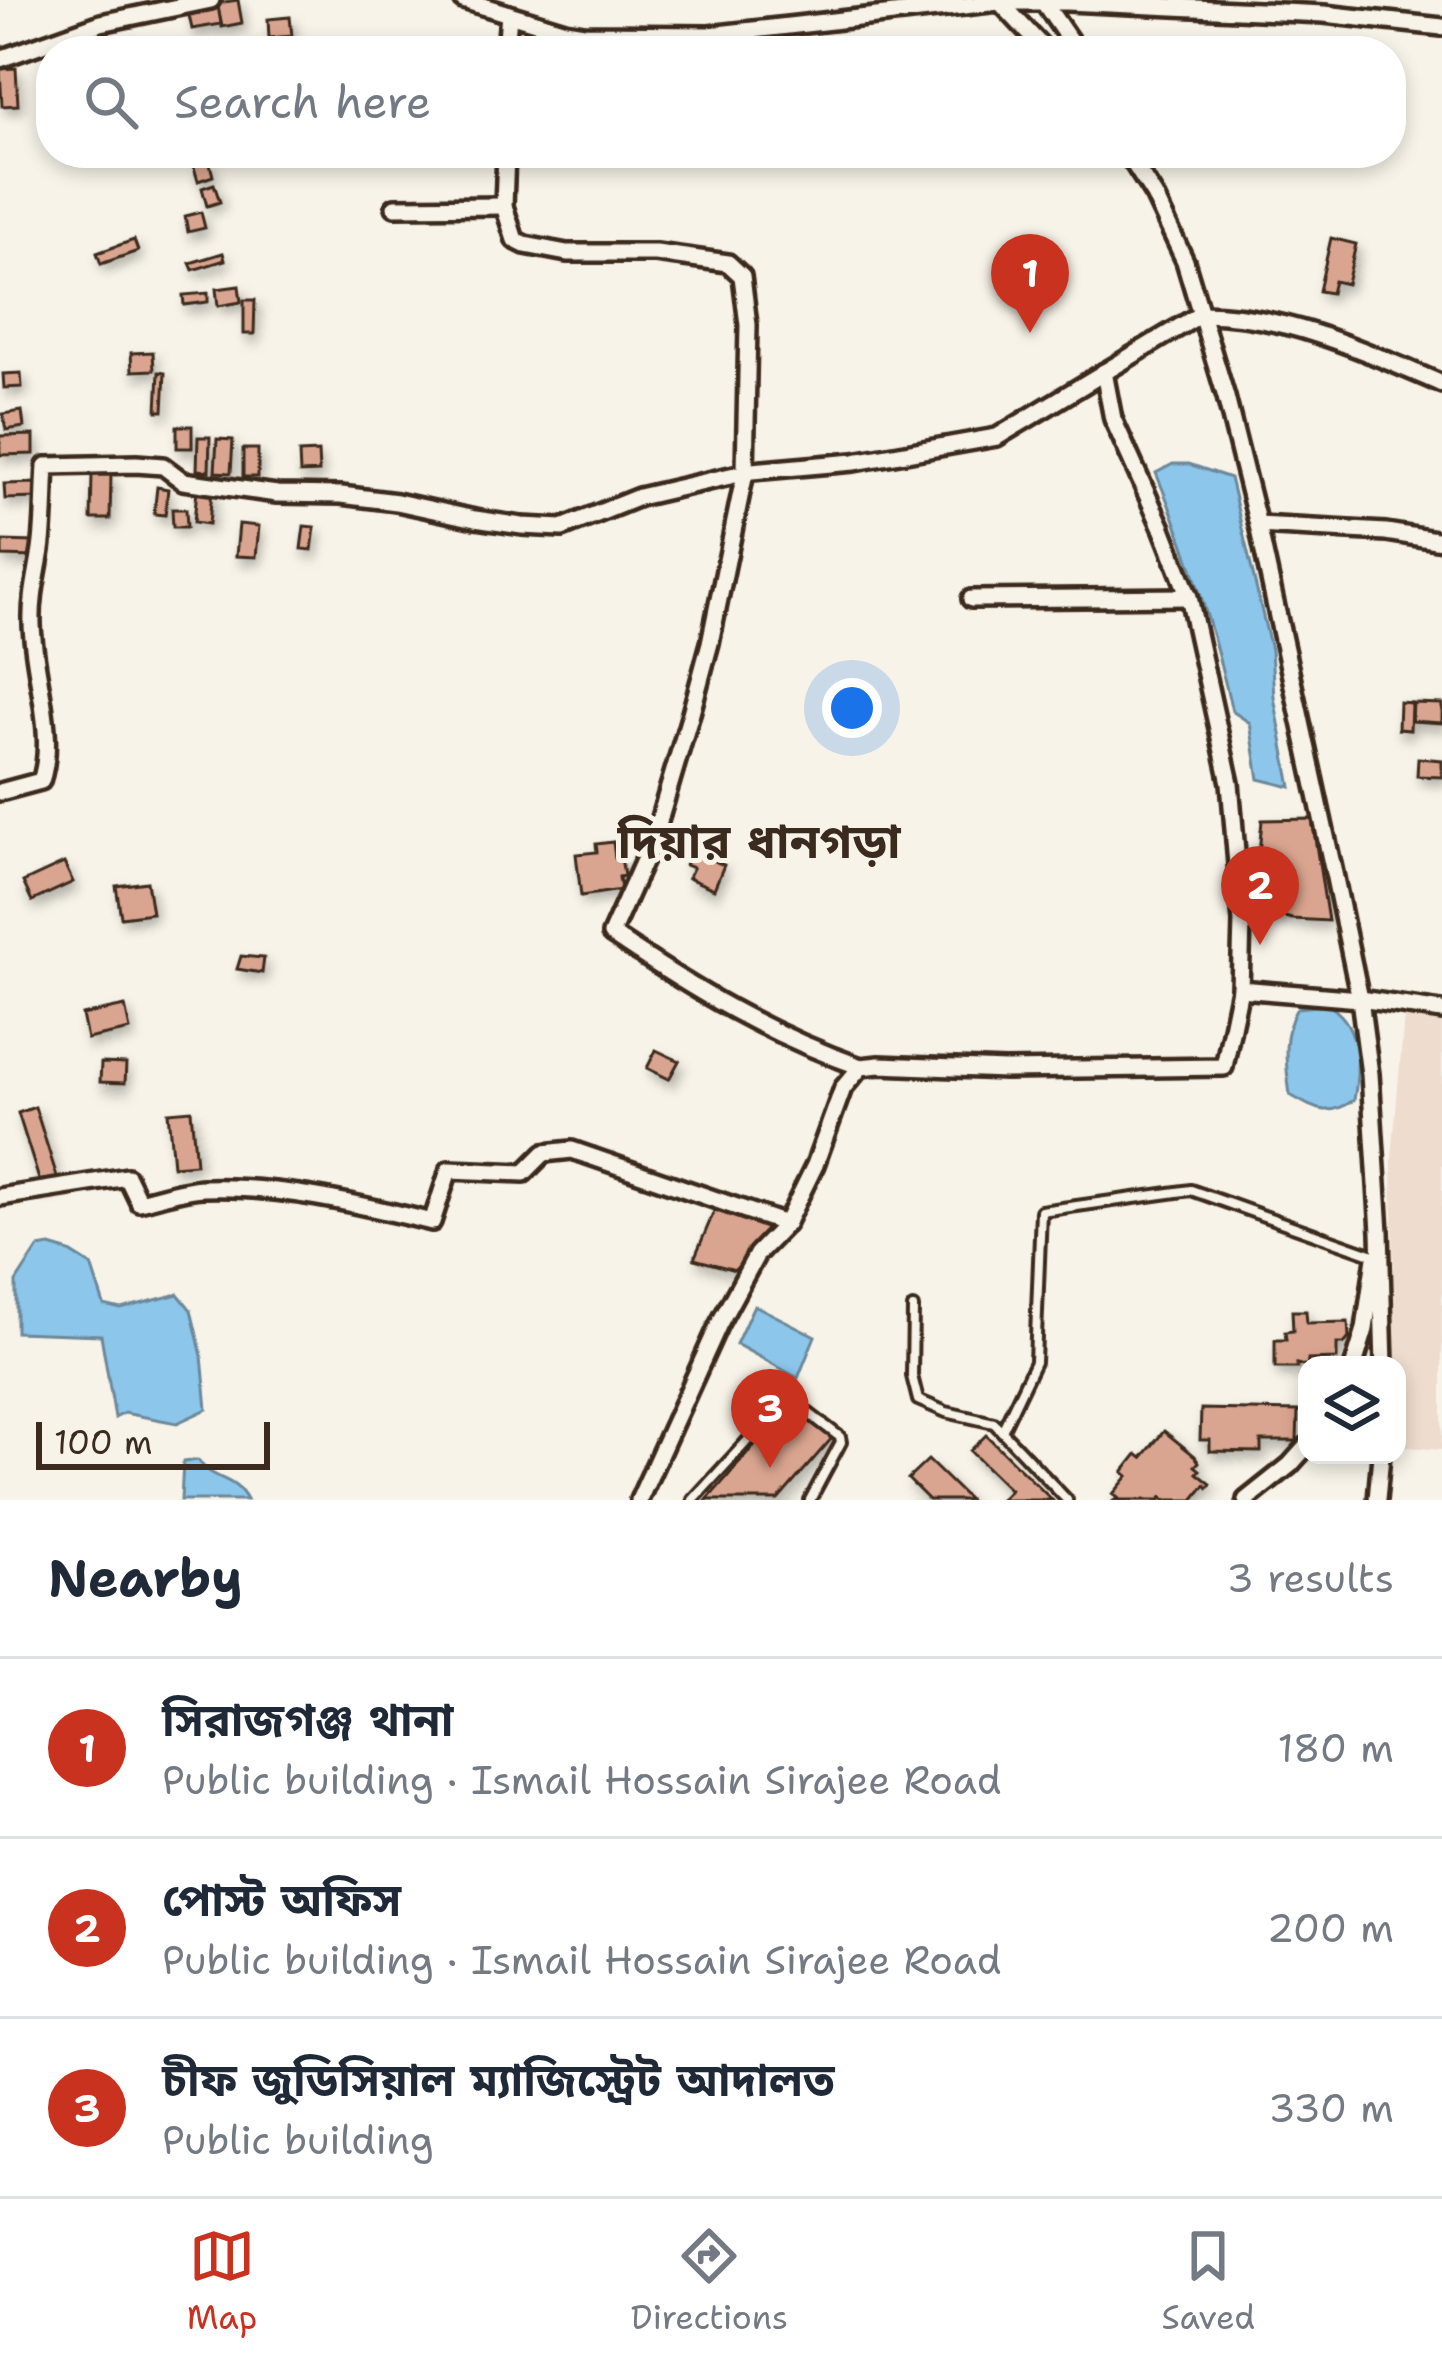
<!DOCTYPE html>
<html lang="en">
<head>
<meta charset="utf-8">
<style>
	:root { --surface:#fff; --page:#f2f2f3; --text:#1f2937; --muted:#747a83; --line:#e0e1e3; --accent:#c8321e }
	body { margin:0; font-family:"Shantell Sans","Noto Sans Bengali",sans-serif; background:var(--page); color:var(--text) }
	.controls { position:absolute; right:36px; bottom:36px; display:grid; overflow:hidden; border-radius:24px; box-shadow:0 6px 18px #0003 }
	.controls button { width:108px; height:108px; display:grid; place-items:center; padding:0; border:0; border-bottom:3px solid var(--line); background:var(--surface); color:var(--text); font:60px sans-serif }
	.scale { position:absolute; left:36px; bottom:30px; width:234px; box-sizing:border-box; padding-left:12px; border:6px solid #3b2a1e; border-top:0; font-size:33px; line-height:42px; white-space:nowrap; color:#3b2a1e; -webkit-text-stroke:9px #f7f3e8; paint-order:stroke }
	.you { position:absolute; left:852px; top:708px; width:42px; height:42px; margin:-30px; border:9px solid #fff; border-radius:50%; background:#1a73e8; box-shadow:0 0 0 18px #1a73e833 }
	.badge { display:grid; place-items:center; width:78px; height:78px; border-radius:50%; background:var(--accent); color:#fff; font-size:39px; font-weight:700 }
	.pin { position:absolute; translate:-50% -99px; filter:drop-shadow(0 3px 6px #0008) }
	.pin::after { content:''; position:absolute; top:63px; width:42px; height:36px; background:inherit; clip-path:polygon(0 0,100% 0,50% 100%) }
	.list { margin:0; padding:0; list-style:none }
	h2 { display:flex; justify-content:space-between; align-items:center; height:156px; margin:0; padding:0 48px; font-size:51px }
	h2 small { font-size:39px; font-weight:400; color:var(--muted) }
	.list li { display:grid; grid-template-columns:78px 1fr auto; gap:36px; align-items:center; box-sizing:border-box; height:180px; padding:0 48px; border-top:3px solid var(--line) }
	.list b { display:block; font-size:45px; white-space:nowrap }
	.list p { margin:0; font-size:39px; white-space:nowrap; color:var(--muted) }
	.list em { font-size:39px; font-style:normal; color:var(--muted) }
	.icon { flex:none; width:66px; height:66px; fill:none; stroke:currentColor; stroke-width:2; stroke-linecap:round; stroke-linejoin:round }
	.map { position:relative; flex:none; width:1442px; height:1500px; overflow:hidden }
	.search { position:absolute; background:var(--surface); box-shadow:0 6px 18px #0003; left:36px; right:36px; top:36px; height:132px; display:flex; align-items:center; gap:30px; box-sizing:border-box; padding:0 42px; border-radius:48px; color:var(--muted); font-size:45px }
	.sheet { height:696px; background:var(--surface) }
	nav { display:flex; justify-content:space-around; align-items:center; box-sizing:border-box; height:168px; border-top:3px solid var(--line); background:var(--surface); font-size:33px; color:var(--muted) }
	nav a { display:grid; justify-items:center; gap:6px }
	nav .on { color:var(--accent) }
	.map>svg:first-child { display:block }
	.built { fill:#eedcce }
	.water { fill:#8cc6eb; stroke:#6c8899; stroke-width:3 }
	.building { fill:#daa590; stroke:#3b2a1e; stroke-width:3; filter:url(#shadow) }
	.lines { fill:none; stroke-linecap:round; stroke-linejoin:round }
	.lane-casing { stroke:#3b2a1e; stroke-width:16 }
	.street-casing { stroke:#3b2a1e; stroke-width:24 }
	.lane { stroke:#f7f3e8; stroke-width:8 }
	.street { stroke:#f7f3e8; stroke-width:15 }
	.labels { text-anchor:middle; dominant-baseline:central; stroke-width:10; stroke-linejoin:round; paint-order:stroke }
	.neighbourhood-label { font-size:48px; font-weight:bold; fill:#3b2a1e; stroke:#f7f3e8 }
</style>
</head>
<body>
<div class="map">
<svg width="1442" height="1500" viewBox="0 0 1442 1500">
	<defs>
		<filter id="shadow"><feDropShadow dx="4" dy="7" stdDeviation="6" flood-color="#0004"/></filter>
	</defs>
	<rect width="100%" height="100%" fill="#f7f3e8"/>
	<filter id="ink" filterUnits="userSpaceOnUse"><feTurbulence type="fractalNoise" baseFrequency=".00833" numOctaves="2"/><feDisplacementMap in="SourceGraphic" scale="24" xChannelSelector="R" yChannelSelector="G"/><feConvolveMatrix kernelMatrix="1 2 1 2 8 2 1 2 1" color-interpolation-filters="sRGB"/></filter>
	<g filter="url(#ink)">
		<polygon class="built" points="1404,1017 1442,1020 1442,1450 1397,1446 1392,1158"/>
		<g class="water">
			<path d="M 1173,464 L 1189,464 L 1230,478 L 1271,650 L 1274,697 L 1291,787 L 1259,779 L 1250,723 L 1232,711 C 1213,629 1189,551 1156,473 Z"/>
			<path d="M 1328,1005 C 1361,1024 1360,1066 1354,1100 C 1328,1118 1315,1109 1290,1095 C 1286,1064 1281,1036 1297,1008 Z"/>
			<polygon points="50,1246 70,1252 91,1265 104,1305 121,1309 178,1294 191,1310 202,1356 207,1409 177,1423 124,1413 115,1418 101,1335 16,1332 16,1282 38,1248"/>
			<polygon points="754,1305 815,1336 798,1378 736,1344"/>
			<path d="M 198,1460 C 213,1482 234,1475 247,1500 L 181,1500 L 183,1462 Z"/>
		</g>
		<g class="building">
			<polygon points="238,0 242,23 222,27 217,3"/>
			<polygon points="218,6 221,24 192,29 188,11"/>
			<polygon points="290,17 292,36 269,38 268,19"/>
			<polygon points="129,39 132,51 84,51 84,48"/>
			<polygon points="16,68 18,105 2,106 0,69"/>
			<polygon points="209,160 213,176 198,181 193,164"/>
			<polygon points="214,184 220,202 207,206 202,188"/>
			<polygon points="201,212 205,228 188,232 185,216"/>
			<polygon points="1331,238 1356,244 1347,284 1334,281 1331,293 1319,291"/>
			<polygon points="134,240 138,251 101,264 97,253"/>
			<polygon points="223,253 225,260 193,270 190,263"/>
			<polygon points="239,286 241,302 218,306 216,289"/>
			<polygon points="208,293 208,302 184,305 183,295"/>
			<polygon points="244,300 255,300 254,334 244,334"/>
			<polygon points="153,352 154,370 132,371 131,353"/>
			<polygon points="159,372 165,373 163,411 157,411"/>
			<polygon points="21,373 22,387 4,388 3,374"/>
			<polygon points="22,411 24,427 6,430 3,414"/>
			<rect x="177" y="426" width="15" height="22"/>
			<polygon points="34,435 34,454 0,455 0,436"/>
			<polygon points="198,437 210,437 209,471 197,470"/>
			<polygon points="217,439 233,440 231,473 215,472"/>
			<rect x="243" y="449" width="15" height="28"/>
			<polygon points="318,452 319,472 300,473 299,453"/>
			<polygon points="92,474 111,475 110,519 91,519"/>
			<polygon points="37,483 37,498 5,499 4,484"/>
			<polygon points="157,487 168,489 165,515 154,514"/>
			<polygon points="197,489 212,491 209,524 194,522"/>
			<polygon points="172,509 186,509 187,527 173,527"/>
			<polygon points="239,524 259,526 256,557 236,556"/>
			<polygon points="304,526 315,527 312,550 301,549"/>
			<polygon points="2,541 35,542 35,557 2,556"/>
			<polygon points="1399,702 1411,703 1410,730 1398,729"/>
			<polygon points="1413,703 1442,704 1442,723 1412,721"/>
			<polygon points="1418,758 1442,760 1442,777 1417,776"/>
			<polygon points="1312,819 1328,921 1292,919 1254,909 1262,820"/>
			<polygon points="613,842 615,858 621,857 624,876 619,877 621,890 581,896 576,854 597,852 596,844"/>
			<polygon points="691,851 724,865 714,889 688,878 693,868 685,865"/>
			<polygon points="64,863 73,882 32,901 23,882"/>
			<polygon points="147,882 152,913 121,917 116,886"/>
			<polygon points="241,956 264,958 262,973 237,969"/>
			<polygon points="125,1006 130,1030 87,1039 82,1015"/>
			<polygon points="656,1050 679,1061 669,1079 647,1068"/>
			<polygon points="101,1063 126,1064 125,1083 100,1082"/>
			<polygon points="35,1107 59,1183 42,1189 18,1113"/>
			<polygon points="191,1110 196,1164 173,1166 168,1112"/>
			<polygon points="718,1202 773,1228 735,1270 694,1259"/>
			<polygon points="1292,1311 1306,1311 1307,1323 1348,1322 1349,1338 1344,1344 1337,1344 1337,1359 1308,1360 1307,1367 1297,1364 1297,1368 1275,1368 1275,1340 1286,1340 1285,1332 1293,1331"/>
			<polygon points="793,1401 833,1437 778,1500 707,1500"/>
			<polygon points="1201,1409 1298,1411 1297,1441 1261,1441 1261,1452 1210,1451 1210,1440 1200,1440"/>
			<polygon points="1164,1431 1195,1456 1199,1462 1195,1466 1200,1470 1197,1473 1211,1484 1208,1488 1205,1485 1193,1500 1165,1500 1162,1497 1160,1500 1115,1500 1118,1498 1113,1494 1128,1476 1123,1472 1137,1454 1142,1458"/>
			<polygon points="986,1435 1052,1500 1000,1500 1010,1490 970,1451"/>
			<polygon points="928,1460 969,1500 929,1500 908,1479"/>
		</g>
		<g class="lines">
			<g class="lane-casing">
				<g id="lane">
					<polyline points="913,1308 912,1376 918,1400 946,1412 994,1423 1067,1500"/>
					<polyline points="1002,1431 1035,1362 1041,1211 1191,1190 1374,1255"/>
					<polyline points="693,1500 784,1401 790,1399 840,1437 841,1442 810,1500"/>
				</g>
			</g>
			<g class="street-casing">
				<g id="street">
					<polyline points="463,0 565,31 584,34 709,35 999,2 1067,2 1324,14 1442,27"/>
					<polyline points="1042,0 1077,51"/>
					<polyline points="999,1 1046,51"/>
					<polyline points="506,51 509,14"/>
					<polyline points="0,59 101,23 211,0"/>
					<path d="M 506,153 L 504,206 L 515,240 L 525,245 L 567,253 L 656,253 L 728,263 L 742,276 L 748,325 L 745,473 L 710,643 L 690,717 L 654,838 L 611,934 C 694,990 767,1034 861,1067"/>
					<polyline points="1127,153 1154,195 1185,261 1226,397 1258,525 1334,873 1360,999 1370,1074 1380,1232 1384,1365"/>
					<polyline points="395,207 504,206"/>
					<polyline points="1258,525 1386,532 1442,541"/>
					<polyline points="971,599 1189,597"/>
					<path d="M 0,792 L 41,781 C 57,735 33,672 32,624 C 31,598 37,575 41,550 C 45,523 44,494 46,466 L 136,464 L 163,466 L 183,481 L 277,494 L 341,495 L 397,502 L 475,519 L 522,526 L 562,528 L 639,497 L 752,471 L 854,462 L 997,437 L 1201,314 C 1286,314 1365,351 1442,384"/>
					<polyline points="1240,989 1360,999 1442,1011"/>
					<path d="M 0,1197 L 127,1177 L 139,1202 C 160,1197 182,1189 203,1188 C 280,1185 357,1204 432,1222 L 449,1170 L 524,1173 L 544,1153 L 572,1150 L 786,1224"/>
					<polyline points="1354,1365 1365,1329 1375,1258"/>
					<polyline points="639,1500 719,1324 757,1254 786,1224 815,1165 843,1088 861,1067 879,1065 1005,1070 1224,1067 1240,989 1242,922 1230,783 1189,597 1162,528 1113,419 1104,372"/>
					<polyline points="1246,1500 1290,1465 1307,1446"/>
					<polyline points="1377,1500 1381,1455"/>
				</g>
			</g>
			<use href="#lane" class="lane"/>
			<use href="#street" class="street"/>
		</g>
	</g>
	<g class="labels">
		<g class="neighbourhood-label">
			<text x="759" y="841">দিয়ার ধানগড়া</text>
		</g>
	</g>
</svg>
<div class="controls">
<button><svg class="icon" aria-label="layers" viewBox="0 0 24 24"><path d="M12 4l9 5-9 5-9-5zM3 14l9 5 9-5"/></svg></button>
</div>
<div class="scale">100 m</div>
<div class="you"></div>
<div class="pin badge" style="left:1030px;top:333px">1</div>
<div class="pin badge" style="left:1260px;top:945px">2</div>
<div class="pin badge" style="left:770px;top:1468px">3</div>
<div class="search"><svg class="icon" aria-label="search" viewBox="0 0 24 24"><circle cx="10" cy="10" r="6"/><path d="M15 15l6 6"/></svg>Search here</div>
</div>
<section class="sheet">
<h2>Nearby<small>3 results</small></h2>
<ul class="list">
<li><span class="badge">1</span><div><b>সিরাজগঞ্জ থানা</b><p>Public building · Ismail Hossain Sirajee Road</p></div><em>180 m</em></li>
<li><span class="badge">2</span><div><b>পোস্ট অফিস</b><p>Public building · Ismail Hossain Sirajee Road</p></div><em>200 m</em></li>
<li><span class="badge">3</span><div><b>চীফ জুডিসিয়াল ম্যাজিস্ট্রেট আদালত</b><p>Public building</p></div><em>330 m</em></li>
</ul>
</section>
<nav>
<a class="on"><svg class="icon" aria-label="map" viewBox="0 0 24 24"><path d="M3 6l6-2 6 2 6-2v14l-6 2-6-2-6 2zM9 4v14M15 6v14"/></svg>Map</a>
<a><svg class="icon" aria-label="directions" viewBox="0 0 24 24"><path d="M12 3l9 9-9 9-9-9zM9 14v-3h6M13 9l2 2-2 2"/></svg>Directions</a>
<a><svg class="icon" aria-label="saved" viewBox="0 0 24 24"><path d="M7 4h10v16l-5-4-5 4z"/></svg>Saved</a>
</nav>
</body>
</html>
